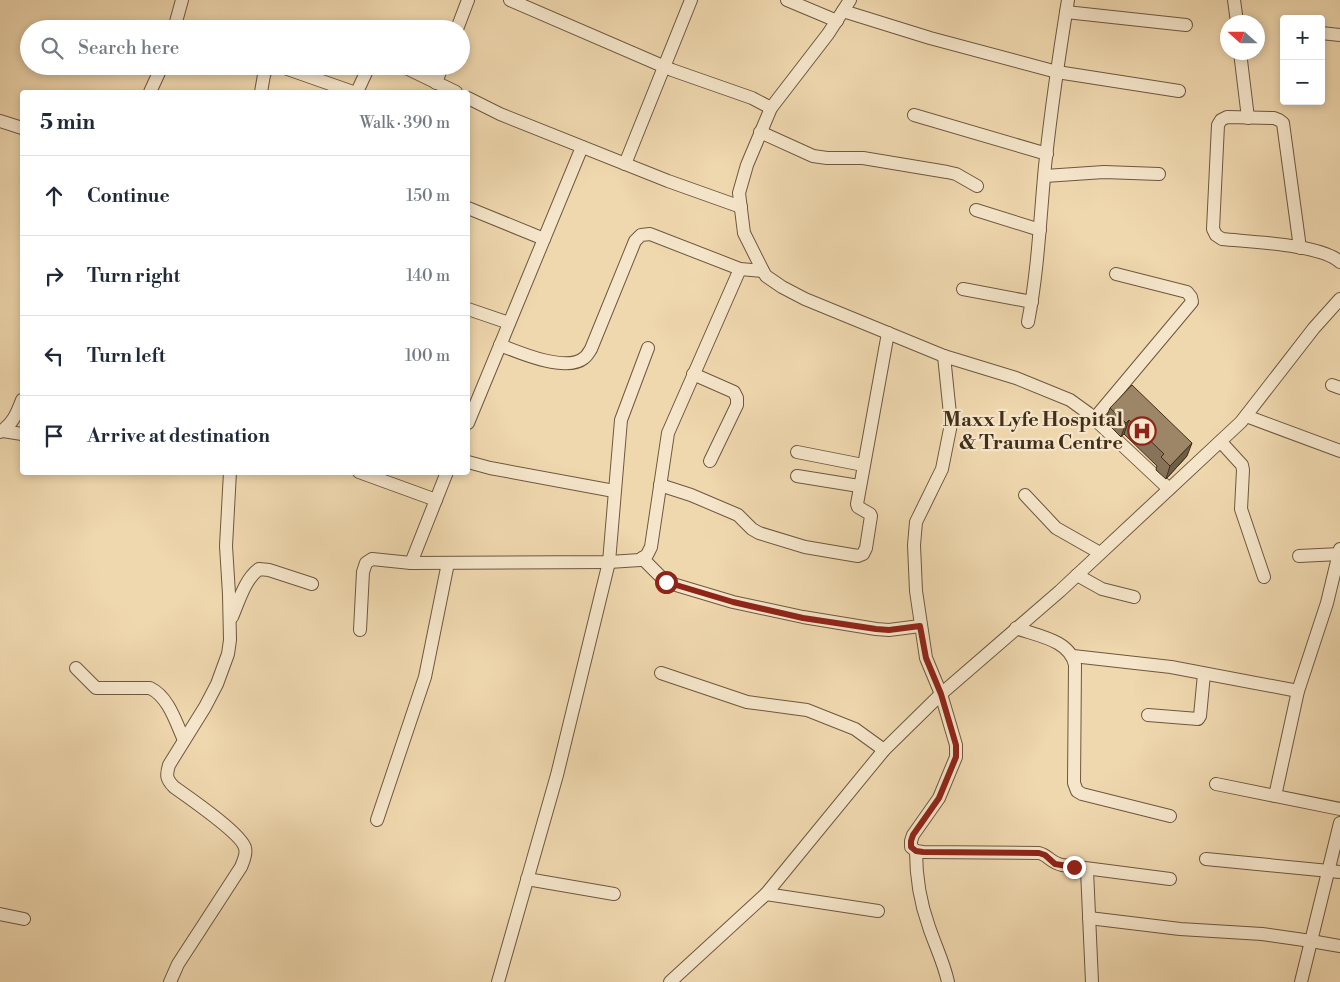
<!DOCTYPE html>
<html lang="en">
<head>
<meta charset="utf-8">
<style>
	:root { --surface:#fff; --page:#f6f6f7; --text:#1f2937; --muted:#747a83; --line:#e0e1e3 }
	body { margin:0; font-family:"Libre Bodoni",serif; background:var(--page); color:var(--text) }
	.controls { position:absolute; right:15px; top:15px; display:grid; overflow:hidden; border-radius:5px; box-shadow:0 2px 8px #0003 }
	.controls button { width:45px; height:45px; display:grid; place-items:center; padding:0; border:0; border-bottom:1px solid var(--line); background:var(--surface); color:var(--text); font:25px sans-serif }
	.compass { position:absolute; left:1220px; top:15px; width:45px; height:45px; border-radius:50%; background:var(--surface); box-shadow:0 2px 8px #0003; rotate:291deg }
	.stop { position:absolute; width:15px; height:15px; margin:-11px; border:4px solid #8f2418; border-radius:50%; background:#fff }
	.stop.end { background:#8f2418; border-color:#fff; box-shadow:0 1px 5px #0008 }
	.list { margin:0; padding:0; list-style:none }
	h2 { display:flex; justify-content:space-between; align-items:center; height:65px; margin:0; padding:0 20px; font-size:21px }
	h2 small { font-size:16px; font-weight:400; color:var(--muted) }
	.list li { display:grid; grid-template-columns:32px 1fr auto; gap:15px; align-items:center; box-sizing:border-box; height:80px; padding:0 20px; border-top:1px solid var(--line) }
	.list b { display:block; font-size:19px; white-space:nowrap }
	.list em { font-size:16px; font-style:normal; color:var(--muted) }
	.icon { flex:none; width:28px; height:28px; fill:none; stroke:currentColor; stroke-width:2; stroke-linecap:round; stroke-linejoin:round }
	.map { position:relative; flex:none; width:1340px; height:982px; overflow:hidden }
	.search { position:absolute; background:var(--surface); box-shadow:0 2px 8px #0003; left:20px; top:20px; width:450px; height:55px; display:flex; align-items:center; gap:12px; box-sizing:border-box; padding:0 18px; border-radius:28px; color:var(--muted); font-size:19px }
	.panel { position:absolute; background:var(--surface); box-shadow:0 2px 8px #0003; left:20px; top:90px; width:450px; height:385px; border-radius:5px }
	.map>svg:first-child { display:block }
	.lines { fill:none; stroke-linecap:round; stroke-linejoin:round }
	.minor-casing { stroke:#6d583f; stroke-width:14 }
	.minor { stroke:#f5e5ca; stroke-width:12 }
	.wall { fill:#867359; stroke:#422e1a }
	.shaded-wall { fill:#6d5e48; stroke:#422e1a }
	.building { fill:#9c8667; stroke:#422e1a }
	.route { stroke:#8f2418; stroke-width:6 }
	.labels { text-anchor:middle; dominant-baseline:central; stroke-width:4.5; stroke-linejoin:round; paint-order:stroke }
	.poi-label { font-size:20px; font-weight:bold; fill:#422e1a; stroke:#f5e5ca; text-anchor:end }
</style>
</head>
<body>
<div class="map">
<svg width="1340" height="982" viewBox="0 0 1340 982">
	<rect width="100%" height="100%" fill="#efd7ae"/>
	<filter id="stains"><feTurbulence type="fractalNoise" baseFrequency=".004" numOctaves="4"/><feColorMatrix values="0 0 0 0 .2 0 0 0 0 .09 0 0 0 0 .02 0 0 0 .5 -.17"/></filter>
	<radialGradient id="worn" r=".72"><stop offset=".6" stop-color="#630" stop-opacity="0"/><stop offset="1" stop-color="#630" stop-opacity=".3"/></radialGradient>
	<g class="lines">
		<g class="minor-casing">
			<g id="minor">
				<polyline points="510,0 672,70 752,98 771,108"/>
				<polyline points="787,0 837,21"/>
				<polyline points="850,0 828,34 771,108 747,165 739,193 744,233 763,271 766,276 782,287 805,299 944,356 1016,378 1070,400 1088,413 1169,489"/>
				<polyline points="1234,0 1237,22"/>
				<polyline points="843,11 930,38 1057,72 1179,91"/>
				<polyline points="1066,12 1186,25"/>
				<polyline points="174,29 182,0"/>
				<polyline points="457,29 468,0"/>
				<polyline points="1321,33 1340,35"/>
				<polyline points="1240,52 1248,118"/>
				<polyline points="279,66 353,92"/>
				<polyline points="402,66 456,92"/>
				<polyline points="436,83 442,66"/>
				<polyline points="150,92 162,66"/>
				<polyline points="261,92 264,75 267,68 271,66"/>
				<polyline points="357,92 369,66"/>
				<polyline points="468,98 500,114 668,181 741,207"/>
				<polyline points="914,115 1047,154"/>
				<polyline points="0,121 22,128"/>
				<polyline points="760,132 813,156 827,158 863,158 947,172 956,174 977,186"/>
				<polyline points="625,164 691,0"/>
				<polyline points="1045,176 1104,172 1159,174"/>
				<polyline points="468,208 544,239"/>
				<polyline points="976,210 1040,230"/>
				<path d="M 1300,248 L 1283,123 L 1279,120 L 1274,118 L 1227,117 L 1221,120 L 1218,125 L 1213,229 L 1216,235 L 1222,239 C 1250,242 1320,244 1340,262"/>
				<polyline points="963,289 1032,302"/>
				<polyline points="468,309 509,323"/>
				<path d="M 1028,322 C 1038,271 1040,219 1045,166 C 1051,111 1059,55 1068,0"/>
				<path d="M 500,345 C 518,352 566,373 584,358 C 587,356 589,352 591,349 L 635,241 L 641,235 L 650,234 L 740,269 L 763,271"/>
				<path d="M 944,356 L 951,424 L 942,469 L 916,522 L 914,545 L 916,591 L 926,658 L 941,694 L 956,745 L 956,757 L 939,798 L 913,835 L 911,841 L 911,847 L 916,851 L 923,852 L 1039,853 C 1048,855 1051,863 1062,865 L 1170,879"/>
				<polyline points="693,374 734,392 737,398 737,405 710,461"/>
				<polyline points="1332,385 1340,388"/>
				<polyline points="1246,416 1340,451"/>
				<polyline points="1094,419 1192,302 1191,297 1187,292 1116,274"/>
				<polyline points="468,423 582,147"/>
				<polyline points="3,431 22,434"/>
				<path d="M 0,432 C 13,424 17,413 22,400"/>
				<polyline points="1221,442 1242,465 1243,470 1241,509 1264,577"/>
				<polyline points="797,452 863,465"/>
				<polyline points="468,462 490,468 614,491"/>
				<polyline points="359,472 436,500"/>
				<polyline points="797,476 859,486"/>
				<polyline points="660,485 691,495 731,512 738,515 752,529 759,533 805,547 858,556 863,554 866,548 871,516 870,514 858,507 857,504 888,333"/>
				<polyline points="1025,495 1056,528 1100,553"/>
				<polyline points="1299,556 1340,554"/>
				<polyline points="642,558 666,582 733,602 803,617 876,629 889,630 920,626"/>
				<polyline points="411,563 447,472"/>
				<polyline points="1077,575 1102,589 1134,597"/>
				<path d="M 232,617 C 239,601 245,579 259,569 L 269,570 L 312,584"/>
				<path d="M 1016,628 C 1038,636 1070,640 1075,665 L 1074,783 L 1077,791 L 1082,794 L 1170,816"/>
				<polyline points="360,630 363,572 366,563 372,559 411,563 609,562 640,560 647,555 651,547 668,433 740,269"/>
				<polyline points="1073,656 1171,667 1298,691"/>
				<path d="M 76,668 L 96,688 L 150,688 C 169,697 176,723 184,740"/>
				<polyline points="661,673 747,702 807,710 855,729 884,750"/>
				<polyline points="1148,715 1198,719 1200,716 1204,674"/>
				<polyline points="1216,784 1340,809"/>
				<polyline points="1275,796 1298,691 1327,603 1340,549"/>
				<polyline points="377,820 425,677 448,563"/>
				<path d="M 916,851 C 916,877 920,902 929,927 C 935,945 944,963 948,982"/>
				<polyline points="1206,859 1340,872"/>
				<polyline points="1087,870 1092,982"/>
				<polyline points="527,879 614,894"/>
				<polyline points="766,894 878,911"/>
				<polyline points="0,914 24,919"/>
				<polyline points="1089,918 1180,929 1262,934 1311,941 1340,946"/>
				<path d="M 170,982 L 178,964 L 241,867 C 243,862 247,854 245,848 C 242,834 188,797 174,787 C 166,779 166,775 169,765 L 205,707 L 217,684 L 228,654 L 230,640 L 229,594 L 226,546 L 230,472"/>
				<polyline points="498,982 557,775 609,562 621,420 648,348"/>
				<polyline points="670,982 766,894 884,750 941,694 1060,591 1241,422 1314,328 1340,299"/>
				<polyline points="1301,982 1340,823"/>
			</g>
		</g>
		<use href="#minor" class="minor"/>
	</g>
	<polygon class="wall" points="1110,408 1187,456 1166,479 1156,470 1157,466 1124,434 1121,437 1105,421"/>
	<g class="shaded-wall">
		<polygon points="1129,420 1124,434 1121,437 1126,423"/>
		<polygon points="1192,443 1187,456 1166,479 1170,466"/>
	</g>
	<polygon class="building" points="1132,385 1192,443 1170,466 1161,457 1164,454 1129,420 1126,423 1110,408"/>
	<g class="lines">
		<polyline class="route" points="666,582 733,602 803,618 876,629 889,630 920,626 926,658 941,694 956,745 956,757 939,798 913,835 911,841 911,847 916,851 923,852 1039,853 1045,855 1055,864 1074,867"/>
	</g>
	<defs>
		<g id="hospital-ring" transform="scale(1.4375)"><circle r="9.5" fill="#f5e5ca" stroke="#8f2418" stroke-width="1.5"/><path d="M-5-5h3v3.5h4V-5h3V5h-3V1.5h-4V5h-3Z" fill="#8f2418"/></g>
	</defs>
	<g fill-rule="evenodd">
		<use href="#hospital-ring" x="1142" y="431"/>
	</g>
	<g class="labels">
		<g class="poi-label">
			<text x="1123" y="420">Maxx Lyfe Hospital<tspan x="1123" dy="23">&amp; Trauma Centre</tspan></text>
		</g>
	</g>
	<rect width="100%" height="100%" filter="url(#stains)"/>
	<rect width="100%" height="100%" fill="url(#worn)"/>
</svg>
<div class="controls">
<button>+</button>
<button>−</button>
</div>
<svg class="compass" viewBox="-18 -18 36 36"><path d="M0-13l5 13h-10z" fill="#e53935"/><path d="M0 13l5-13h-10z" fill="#747a83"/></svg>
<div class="stop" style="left:666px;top:582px"></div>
<div class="stop end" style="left:1074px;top:867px"></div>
<div class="search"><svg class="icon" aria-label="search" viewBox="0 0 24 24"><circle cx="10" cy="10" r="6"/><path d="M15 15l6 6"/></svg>Search here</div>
<section class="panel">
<h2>5 min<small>Walk · 390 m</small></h2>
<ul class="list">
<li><svg class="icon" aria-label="ahead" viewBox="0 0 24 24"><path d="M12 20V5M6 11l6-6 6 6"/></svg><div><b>Continue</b></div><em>150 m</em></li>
<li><svg class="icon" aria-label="right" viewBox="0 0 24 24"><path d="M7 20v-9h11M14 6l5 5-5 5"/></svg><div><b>Turn right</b></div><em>140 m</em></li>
<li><svg class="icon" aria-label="left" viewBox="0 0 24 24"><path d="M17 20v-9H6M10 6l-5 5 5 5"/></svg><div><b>Turn left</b></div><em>100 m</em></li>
<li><svg class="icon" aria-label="arrive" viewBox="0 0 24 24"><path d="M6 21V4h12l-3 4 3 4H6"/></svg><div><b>Arrive at destination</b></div></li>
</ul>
</section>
</div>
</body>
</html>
